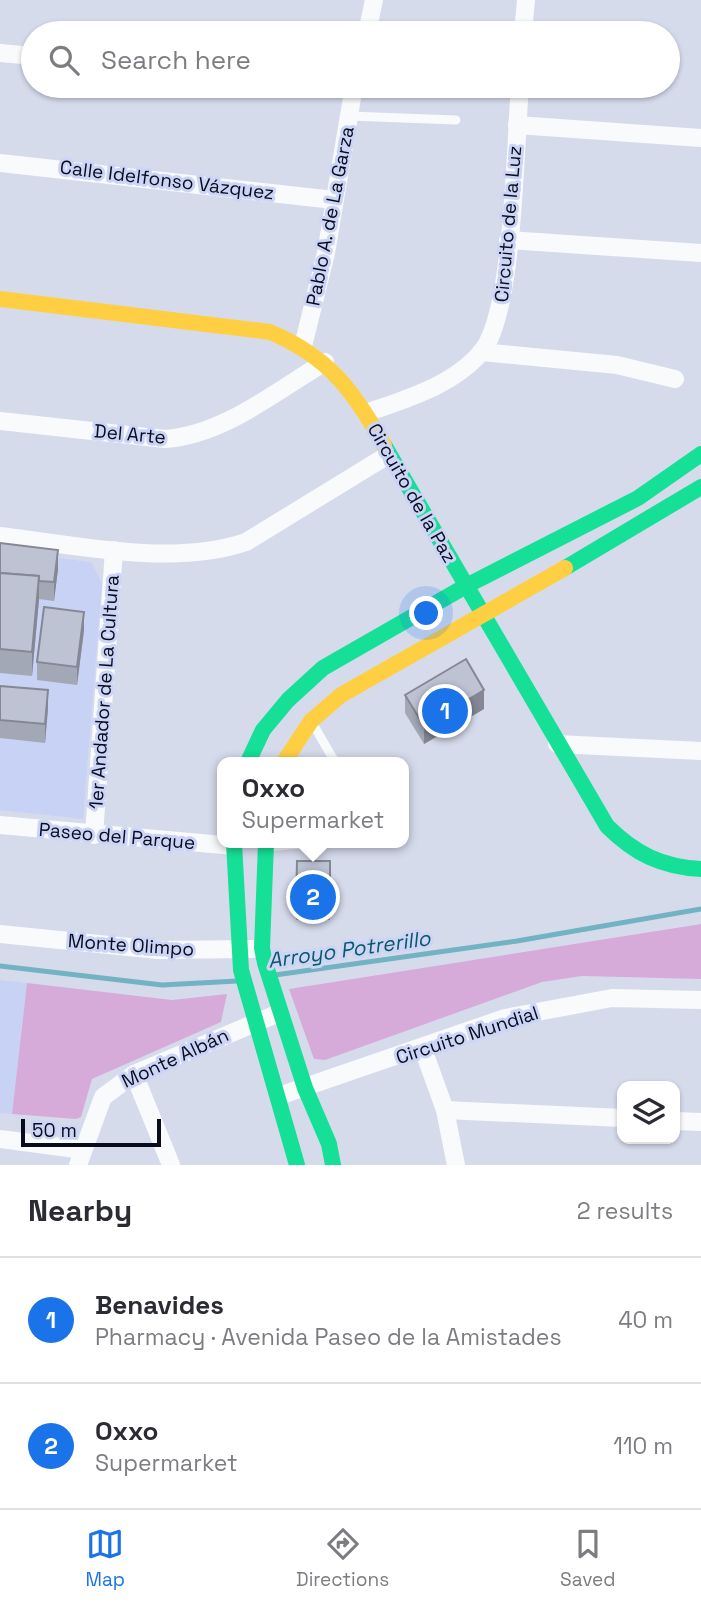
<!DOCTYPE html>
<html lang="en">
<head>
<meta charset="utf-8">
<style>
	:root { --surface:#fff; --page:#f2f2f3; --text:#2b2b33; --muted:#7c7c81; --line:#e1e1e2; --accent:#1a73e8 }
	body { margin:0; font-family:"Space Grotesk",sans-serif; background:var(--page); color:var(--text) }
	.controls { position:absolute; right:21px; bottom:21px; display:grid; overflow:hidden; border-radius:14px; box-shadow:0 2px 5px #0004 }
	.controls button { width:63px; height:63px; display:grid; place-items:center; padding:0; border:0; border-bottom:2px solid var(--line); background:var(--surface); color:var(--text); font:35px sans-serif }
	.scale { position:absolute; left:21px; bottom:18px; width:140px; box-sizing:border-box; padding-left:7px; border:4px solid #080c1d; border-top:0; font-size:19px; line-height:24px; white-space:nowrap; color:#080c1d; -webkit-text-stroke:5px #ccd5f6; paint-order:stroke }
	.you { position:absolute; left:427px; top:614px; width:24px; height:24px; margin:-18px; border:5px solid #fff; border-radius:50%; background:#1a73e8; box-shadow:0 0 0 10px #1a73e833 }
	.badge { display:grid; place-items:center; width:46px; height:46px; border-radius:50%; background:var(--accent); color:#fff; font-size:23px; font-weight:700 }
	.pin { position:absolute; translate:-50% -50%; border:4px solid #fff; box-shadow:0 2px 7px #0006 }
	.popup { position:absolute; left:217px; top:757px; width:192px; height:91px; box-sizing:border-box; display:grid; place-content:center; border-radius:14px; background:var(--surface); filter:drop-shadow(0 2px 5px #0005); font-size:23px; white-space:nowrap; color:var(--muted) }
	.popup b { font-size:26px; color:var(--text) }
	.popup::after { content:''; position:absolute; left:50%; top:100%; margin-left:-14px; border:14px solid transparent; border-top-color:var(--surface) }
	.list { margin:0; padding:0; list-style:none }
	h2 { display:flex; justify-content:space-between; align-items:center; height:91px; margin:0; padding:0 28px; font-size:30px }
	h2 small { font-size:23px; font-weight:400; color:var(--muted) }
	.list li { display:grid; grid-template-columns:46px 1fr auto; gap:21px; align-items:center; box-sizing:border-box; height:126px; padding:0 28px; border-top:2px solid var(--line) }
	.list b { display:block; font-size:26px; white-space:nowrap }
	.list p { margin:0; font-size:23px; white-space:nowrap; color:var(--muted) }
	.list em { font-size:23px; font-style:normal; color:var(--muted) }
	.icon { flex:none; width:38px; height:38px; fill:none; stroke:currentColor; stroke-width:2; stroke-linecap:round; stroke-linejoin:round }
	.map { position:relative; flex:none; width:701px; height:1165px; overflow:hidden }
	.search { position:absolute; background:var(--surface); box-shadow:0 2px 5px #0004; left:21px; right:21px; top:21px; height:77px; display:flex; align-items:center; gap:18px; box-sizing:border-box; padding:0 24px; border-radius:38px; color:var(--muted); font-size:26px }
	.sheet { height:343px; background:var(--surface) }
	nav { display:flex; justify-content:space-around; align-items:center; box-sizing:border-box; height:98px; border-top:2px solid var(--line); background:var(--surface); font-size:19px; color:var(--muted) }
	nav a { display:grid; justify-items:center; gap:4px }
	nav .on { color:var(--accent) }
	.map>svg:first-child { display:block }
	.built { fill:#c8d2f4 }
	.green { fill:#d7abd9 }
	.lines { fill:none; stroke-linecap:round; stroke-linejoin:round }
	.stream { stroke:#71b2c3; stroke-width:5 }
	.lane { stroke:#f9fafc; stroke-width:9 }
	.street { stroke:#f9fafc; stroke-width:18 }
	.fast { stroke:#16e098; stroke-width:16 }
	.slow { stroke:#ffcf43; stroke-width:16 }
	.wall { fill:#a3a8b6 }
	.shaded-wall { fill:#858894 }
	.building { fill:#bec3d4; stroke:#858894; stroke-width:2 }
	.labels { text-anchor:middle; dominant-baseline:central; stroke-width:6; stroke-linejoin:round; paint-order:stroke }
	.street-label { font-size:19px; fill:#080c1d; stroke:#ccd5f6 }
	.water-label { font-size:21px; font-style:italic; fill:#095866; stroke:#ccd5f6 }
</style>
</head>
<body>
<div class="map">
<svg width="701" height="1165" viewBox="0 0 701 1165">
	<rect width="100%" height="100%" fill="#d6dbec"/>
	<g class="built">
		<polygon points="0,551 91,562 102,583 83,819 0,810"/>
		<polygon points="0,980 27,983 12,1114 0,1113"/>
	</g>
	<g class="green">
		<polygon points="701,924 701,979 582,976 542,982 325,1060 314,1059 289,989"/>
		<polygon points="27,983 172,1000 227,994 221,1022 92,1079 81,1117 76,1119 12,1114"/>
	</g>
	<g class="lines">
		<g class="stream">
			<polyline points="0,966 162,985 237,981"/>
			<polyline points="275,975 517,941 701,909"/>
		</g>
		<g class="lane">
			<polyline points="349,116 456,120"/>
			<polyline points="313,724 335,762"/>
			<polyline points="267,847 310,843"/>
		</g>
		<g class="street">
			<polyline points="367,33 374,0"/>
			<polyline points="523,33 526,0"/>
			<polyline points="0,53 33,56"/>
			<polyline points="517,125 701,138"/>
			<polyline points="0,163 334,200"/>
			<polyline points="508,240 701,253"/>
			<polyline points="303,346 326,253 354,86"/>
			<polyline points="481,352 617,365 675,379"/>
			<path d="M 366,413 C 406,399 455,385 483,350 C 514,308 515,145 520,86"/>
			<path d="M 0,421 L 165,439 C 223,435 275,392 325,362"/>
			<path d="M 0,536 C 76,545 173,567 246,542 L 388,455"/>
			<polyline points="557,744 701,751"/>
			<polyline points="0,825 234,846"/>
			<polyline points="94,835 114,550"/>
			<polyline points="0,934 158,950 252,949"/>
			<polyline points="423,1049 445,1110 456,1165"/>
			<polyline points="134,1074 171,1165"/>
			<polyline points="279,1096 505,1018 612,998 701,1000"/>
			<polyline points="445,1110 622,1118"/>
			<polyline points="675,1121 701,1122"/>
			<polyline points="0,1139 83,1150"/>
			<polyline points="78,1165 103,1097 134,1074 279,1013"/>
		</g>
		<g class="fast">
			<path d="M 384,445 L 607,826 C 635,854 662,867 701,869"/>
			<polyline points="565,568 701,487"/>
			<polyline points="248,762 263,730 288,700 323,668 466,586 638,498 701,454"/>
			<polyline points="234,843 241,970 297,1165"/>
			<polyline points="266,843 262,948 265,963 305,1088 329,1144 333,1165"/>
		</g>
		<g class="slow">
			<path d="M 0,299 L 270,332 C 329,357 353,390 384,445"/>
			<polyline points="284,762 311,721 341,695 565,568"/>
		</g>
	</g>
	<g class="wall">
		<polygon points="0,543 58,569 54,601 39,599 32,676 0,673"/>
		<polygon points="84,630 77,685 37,680 37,662"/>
		<polygon points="0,686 48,708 45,743 0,738"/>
		<polygon points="405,695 484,709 424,744 405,713"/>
		<polygon points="297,861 330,861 330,920 296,920"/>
	</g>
	<g class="shaded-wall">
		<polygon points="58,550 58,569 54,601 54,582"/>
		<polygon points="39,576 39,600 32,676 32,652"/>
		<polygon points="84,612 84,630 77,685 77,667"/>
		<polygon points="48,690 48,708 45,743 45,724"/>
		<polygon points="484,690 484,709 424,744 424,726"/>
	</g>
	<g class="building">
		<polygon points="0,543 58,550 54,582 39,581 39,576 0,573"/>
		<polygon points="0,573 39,576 32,652 0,649"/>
		<polygon points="44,607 84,612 77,667 37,662"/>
		<polygon points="466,659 484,690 424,726 405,695"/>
		<polygon points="0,686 48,690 45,724 0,720"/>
		<polygon points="297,861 330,861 330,907 296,907"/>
	</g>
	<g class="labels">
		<g class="street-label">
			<text transform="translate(167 180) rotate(7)">Calle Idelfonso Vázquez</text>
			<text transform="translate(330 216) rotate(-79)">Pablo A. de La Garza</text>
			<text transform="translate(508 224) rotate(-85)">Circuito de la Luz</text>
			<text transform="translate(130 434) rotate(5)">Del Arte</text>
			<text transform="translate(412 493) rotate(60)">Circuito de la Paz</text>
			<text transform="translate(104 692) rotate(-86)">1er Andador de La Cultura</text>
			<text transform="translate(117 836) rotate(5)">Paseo del Parque</text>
			<text transform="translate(131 945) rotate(4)">Monte Olimpo</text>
			<text transform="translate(467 1035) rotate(-18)">Circuito Mundial</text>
			<text transform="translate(175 1058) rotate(-25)">Monte Albán</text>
		</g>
		<g class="water-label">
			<text transform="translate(349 949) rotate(-8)">Arroyo Potrerillo</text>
		</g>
	</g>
</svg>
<div class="controls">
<button><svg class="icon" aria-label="layers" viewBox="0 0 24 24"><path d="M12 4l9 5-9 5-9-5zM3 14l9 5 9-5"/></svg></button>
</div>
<div class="scale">50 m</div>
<div class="you"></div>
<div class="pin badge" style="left:445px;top:711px">1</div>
<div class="pin badge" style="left:313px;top:897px">2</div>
<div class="popup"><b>Oxxo</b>Supermarket</div>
<div class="search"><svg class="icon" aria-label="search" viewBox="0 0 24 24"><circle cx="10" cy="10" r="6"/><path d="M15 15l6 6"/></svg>Search here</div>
</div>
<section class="sheet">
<h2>Nearby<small>2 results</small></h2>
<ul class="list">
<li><span class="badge">1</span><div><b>Benavides</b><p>Pharmacy · Avenida Paseo de la Amistades</p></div><em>40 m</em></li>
<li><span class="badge">2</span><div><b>Oxxo</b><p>Supermarket</p></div><em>110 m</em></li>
</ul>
</section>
<nav>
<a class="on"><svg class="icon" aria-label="map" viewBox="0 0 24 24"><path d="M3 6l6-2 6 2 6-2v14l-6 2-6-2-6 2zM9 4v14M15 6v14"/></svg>Map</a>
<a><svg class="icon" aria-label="directions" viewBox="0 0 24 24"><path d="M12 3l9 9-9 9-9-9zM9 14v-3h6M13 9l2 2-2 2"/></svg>Directions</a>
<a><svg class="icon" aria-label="saved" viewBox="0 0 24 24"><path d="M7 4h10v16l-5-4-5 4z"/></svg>Saved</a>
</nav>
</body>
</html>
